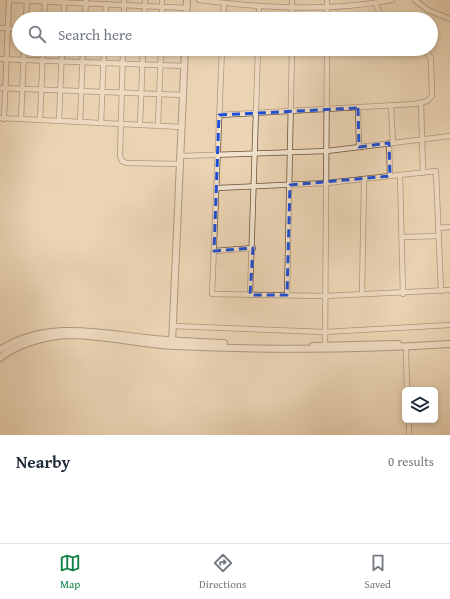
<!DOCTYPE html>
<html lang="en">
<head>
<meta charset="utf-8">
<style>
	:root { --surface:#fff; --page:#f6f6f7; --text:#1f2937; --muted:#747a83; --line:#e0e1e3; --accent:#0b8043 }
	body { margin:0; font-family:"Gentium Book Plus",serif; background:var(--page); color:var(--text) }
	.controls { position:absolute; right:12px; bottom:12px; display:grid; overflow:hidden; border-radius:6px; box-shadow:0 2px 6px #0003 }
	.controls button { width:36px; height:36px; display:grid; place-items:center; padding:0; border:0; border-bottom:1px solid var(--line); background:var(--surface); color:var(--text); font:20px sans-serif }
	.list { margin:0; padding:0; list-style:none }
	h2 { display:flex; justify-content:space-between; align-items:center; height:52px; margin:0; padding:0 16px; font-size:17px }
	h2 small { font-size:13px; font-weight:400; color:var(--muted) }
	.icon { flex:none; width:22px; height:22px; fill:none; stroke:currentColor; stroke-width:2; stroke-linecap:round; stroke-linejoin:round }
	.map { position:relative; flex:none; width:450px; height:435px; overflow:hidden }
	.search { position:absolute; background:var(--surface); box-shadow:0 2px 6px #0003; left:12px; right:12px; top:12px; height:44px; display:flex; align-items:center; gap:10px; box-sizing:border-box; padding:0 14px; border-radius:22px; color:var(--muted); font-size:15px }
	.sheet { height:108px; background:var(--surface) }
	nav { display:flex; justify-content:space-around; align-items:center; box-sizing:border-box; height:56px; border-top:1px solid var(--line); background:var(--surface); font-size:11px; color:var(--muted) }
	nav a { display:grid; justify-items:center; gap:2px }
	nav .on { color:var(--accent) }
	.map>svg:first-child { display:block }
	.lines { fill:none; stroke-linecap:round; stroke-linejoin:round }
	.minor-casing { stroke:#69503a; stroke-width:6 }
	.tertiary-casing { stroke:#69503a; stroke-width:8 }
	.minor { stroke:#f2e3ce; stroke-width:4.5 }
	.tertiary { stroke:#f2e3ce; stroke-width:6 }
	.marked { fill:none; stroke:#1d4ed8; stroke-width:3; stroke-dasharray:8 5; stroke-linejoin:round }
</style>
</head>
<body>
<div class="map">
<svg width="450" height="435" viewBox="0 0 450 435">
	<rect width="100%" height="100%" fill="#ebd4b4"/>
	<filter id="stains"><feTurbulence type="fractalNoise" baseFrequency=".005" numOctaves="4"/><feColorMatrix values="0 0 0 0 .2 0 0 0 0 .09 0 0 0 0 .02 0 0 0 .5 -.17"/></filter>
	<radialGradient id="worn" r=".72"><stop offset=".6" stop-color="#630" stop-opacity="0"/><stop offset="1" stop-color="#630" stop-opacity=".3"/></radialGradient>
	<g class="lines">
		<g class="minor-casing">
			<g id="minor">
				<polyline points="11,0 187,8"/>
				<path d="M 199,0 C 264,8 327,12 392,0"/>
				<polyline points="327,0 327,19"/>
				<polyline points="415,0 428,10 450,19"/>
				<polyline points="375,3 383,19"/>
				<polyline points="26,19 27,0"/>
				<polyline points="44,19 45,0"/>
				<polyline points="64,19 64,0"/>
				<polyline points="85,19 86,0"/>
				<polyline points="105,19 106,4"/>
				<polyline points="124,19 124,0"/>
				<polyline points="144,19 145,0"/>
				<polyline points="162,19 162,0"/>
				<polyline points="223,19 224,3"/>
				<polyline points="259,19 259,7"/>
				<polyline points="292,19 292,0"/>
				<polyline points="0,28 19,29"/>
				<polyline points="123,49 120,156 122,161 126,163 180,164"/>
				<polyline points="222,49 212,294 324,296 450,290"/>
				<polyline points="0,59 184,66"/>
				<polyline points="0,88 183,95"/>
				<polyline points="421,103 423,173"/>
				<polyline points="391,106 393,143"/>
				<polyline points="358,108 359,147"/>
				<polyline points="219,115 415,104 427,101 432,96 431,58 424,49"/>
				<polyline points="0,118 182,127"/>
				<polyline points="4,119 9,0"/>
				<polyline points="21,119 24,49"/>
				<polyline points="40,120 43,49"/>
				<polyline points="59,121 62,49"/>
				<polyline points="80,122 83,49"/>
				<polyline points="101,123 104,49"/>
				<polyline points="140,125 143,49"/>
				<polyline points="158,125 161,49"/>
				<polyline points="389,143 390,176"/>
				<polyline points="181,156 327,151 450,136"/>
				<polyline points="400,175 403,294"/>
				<polyline points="217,188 327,183 436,171 441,291"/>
				<polyline points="438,228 450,227"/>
				<polyline points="402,237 439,236"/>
				<polyline points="214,251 253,248"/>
				<polyline points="362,294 364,179"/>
				<polyline points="250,295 258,49"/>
				<polyline points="287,295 292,49"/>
				<polyline points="173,326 325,332 450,325"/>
				<polyline points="325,348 327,49"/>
				<polyline points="406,348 407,390"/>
				<polyline points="409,420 409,435"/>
			</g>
		</g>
		<g class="tertiary-casing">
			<g id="tertiary">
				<polyline points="186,19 187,0"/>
				<polyline points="172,344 185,49"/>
				<polyline points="313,346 398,344"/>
				<path d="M 0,350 C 45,321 95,332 145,338 C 171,341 197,342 224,343"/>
				<path d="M 0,358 C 17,344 46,336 68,335 C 103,335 139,344 174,346 C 266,350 358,350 450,344"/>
			</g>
		</g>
		<use href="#minor" class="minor"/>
		<use href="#tertiary" class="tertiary"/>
	</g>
	<path d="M0 0H450V435H0ZM 358,108 L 359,147 L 389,143 L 390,176 L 290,185 L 287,295 L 250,295 L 253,248 L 214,251 L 219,115 Z" fill="#ebd4b4" fill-opacity=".55" fill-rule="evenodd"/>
	<path class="marked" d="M 358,108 L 359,147 L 389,143 L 390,176 L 290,185 L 287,295 L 250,295 L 253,248 L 214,251 L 219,115 Z"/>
	<rect width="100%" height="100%" filter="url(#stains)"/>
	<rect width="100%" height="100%" fill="url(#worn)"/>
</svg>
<div class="controls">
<button><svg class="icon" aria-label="layers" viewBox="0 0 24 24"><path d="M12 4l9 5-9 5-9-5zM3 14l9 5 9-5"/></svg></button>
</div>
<div class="search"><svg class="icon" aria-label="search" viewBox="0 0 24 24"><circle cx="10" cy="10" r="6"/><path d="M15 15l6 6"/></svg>Search here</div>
</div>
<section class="sheet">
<h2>Nearby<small>0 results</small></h2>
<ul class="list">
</ul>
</section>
<nav>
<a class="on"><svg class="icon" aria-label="map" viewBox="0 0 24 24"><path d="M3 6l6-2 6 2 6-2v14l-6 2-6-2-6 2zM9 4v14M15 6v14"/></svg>Map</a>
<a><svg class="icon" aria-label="directions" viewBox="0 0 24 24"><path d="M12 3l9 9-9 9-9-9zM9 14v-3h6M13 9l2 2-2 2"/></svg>Directions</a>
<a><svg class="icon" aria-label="saved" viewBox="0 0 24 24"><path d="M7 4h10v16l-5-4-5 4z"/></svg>Saved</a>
</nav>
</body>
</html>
